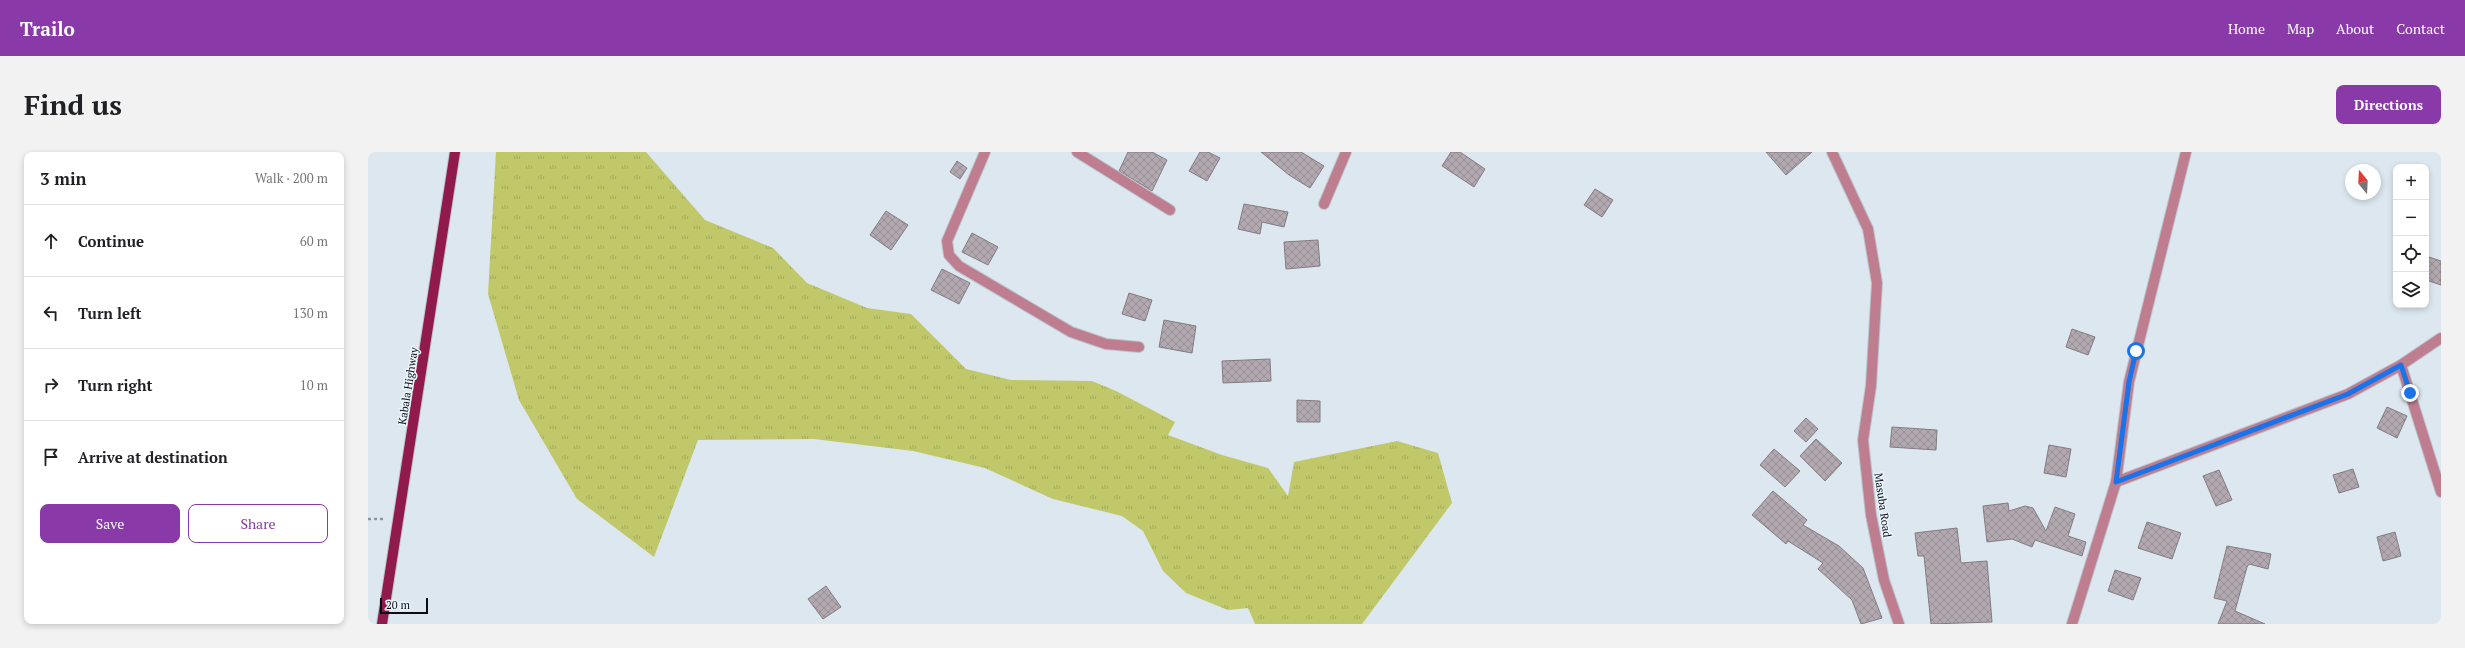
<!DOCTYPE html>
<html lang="en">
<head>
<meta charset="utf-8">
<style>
	:root { --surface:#fff; --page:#f2f2f2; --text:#202124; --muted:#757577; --line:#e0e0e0; --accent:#8a39a8 }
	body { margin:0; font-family:"PT Serif",serif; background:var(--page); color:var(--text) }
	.controls { position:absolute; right:12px; top:12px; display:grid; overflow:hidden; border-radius:8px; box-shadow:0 2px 6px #0003 }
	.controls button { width:36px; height:36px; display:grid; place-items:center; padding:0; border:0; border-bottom:1px solid var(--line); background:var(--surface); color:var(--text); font:20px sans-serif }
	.compass { position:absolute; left:1977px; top:12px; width:36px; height:36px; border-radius:50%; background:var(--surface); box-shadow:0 2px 6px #0003; rotate:342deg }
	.scale { position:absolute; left:12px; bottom:10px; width:48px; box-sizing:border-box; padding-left:4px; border:2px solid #0b0e11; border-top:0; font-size:11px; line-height:14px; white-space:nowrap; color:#0b0e11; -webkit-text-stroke:3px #eaf4fc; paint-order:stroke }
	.stop { position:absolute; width:12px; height:12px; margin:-9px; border:3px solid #1a73e8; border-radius:50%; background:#fff }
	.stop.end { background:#1a73e8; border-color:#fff; box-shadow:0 1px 4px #0008 }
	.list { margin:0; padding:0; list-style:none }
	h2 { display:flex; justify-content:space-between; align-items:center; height:52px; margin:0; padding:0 16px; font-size:17px }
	h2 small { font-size:13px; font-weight:400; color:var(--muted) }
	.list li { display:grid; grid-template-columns:26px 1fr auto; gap:12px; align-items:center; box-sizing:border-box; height:72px; padding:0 16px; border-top:1px solid var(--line) }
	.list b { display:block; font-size:15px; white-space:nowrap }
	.list em { font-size:13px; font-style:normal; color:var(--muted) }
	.actions { display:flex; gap:8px; padding:12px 16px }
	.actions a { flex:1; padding:9px 0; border:1px solid var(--accent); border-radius:8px; text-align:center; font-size:14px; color:var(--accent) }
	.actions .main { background:var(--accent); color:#fff }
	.icon { flex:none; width:22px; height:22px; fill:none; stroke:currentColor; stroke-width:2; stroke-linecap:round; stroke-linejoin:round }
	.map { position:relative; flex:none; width:2073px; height:472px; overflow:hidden; border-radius:8px }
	header { display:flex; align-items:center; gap:24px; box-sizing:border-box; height:56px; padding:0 20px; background:var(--accent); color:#fff }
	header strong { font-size:19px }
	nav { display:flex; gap:22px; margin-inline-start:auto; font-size:14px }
	.intro { display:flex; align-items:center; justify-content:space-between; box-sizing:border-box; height:96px; padding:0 24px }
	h1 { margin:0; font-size:28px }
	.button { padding:10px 18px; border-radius:8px; background:var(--accent); color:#fff; font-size:14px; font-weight:700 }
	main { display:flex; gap:24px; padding:0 24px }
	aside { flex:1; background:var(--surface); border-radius:8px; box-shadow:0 2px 6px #0003 }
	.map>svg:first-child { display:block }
	.grass { fill:url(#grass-tufts) }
	.building { fill:url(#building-cross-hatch); stroke:#847b83 }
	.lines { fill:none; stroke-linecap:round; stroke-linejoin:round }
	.minor-casing { stroke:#bbc4cb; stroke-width:12 }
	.major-casing { stroke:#bbc4cb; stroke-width:12 }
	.path { stroke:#8e969c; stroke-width:2.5; stroke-dasharray:3 3; stroke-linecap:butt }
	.minor { stroke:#be7e8f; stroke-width:10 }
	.major { stroke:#901a4b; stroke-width:10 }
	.route { stroke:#1a73e8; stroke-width:5 }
	.labels { text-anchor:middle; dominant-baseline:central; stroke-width:3; stroke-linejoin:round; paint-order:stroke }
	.street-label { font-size:11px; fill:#0b0e11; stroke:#eaf4fc }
</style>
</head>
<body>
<header>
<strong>Trailo</strong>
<nav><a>Home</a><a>Map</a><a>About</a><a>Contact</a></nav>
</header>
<div class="intro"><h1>Find us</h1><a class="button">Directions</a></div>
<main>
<aside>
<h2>3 min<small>Walk · 200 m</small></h2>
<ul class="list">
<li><svg class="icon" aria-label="ahead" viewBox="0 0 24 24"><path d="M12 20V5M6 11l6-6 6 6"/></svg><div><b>Continue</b></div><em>60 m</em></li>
<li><svg class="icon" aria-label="left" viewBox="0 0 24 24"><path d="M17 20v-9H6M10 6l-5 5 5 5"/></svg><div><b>Turn left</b></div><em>130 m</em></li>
<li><svg class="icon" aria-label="right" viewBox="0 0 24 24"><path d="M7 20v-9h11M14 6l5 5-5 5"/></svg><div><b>Turn right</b></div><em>10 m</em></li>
<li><svg class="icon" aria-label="arrive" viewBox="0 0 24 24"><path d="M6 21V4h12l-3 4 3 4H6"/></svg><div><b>Arrive at destination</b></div></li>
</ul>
<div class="actions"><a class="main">Save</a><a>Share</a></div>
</aside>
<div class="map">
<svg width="2073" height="472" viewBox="0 0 2073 472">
	<defs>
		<pattern id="grass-tufts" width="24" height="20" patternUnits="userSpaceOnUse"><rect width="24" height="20" fill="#c0c86a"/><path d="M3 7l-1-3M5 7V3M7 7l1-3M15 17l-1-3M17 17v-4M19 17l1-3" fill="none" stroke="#a4ab5b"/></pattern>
		<pattern id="building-cross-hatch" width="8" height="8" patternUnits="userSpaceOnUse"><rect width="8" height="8" fill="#b2a8b0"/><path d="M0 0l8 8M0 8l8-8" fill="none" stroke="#988f96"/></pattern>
	</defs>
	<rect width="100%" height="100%" fill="#dce7ef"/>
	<polygon class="grass" points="128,0 278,0 337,68 405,96 439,131 499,156 543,162 598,217 643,228 724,229 748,239 807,270 800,283 854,303 900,316 920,344 926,310 1029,289 1070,301 1084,351 994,472 887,472 880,456 860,458 818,441 795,419 775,379 754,364 685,347 617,316 545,299 446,287 330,288 286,405 209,347 151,248 120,142"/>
	<g class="building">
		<polygon points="760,0 784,0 799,8 784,39 751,19"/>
		<polygon points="832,0 840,0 852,6 839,29 821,19"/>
		<polygon points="893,0 933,0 956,14 942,36 921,23"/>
		<polygon points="1083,0 1092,0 1117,17 1106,35 1074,14"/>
		<polygon points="1398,0 1444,0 1418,23"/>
		<polygon points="589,9 599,16 592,27 582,20"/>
		<polygon points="1227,37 1245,48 1234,65 1216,53"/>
		<polygon points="876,52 920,60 916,75 894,70 892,82 870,77"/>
		<polygon points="518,59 540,73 523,98 502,83"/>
		<polygon points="604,81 630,95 620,113 594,100"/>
		<polygon points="950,88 952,114 918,117 916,90"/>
		<polygon points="2058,104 2073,109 2073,133 2058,128"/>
		<polygon points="574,117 602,131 591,152 563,138"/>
		<polygon points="761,141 784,148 777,169 754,162"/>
		<polygon points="796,168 828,174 824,201 791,195"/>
		<polygon points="1704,177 1727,185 1720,203 1698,195"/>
		<polygon points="902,207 903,229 855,231 854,209"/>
		<polygon points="929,248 952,249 952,270 929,270"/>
		<polygon points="2019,255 2039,264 2029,286 2009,276"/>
		<polygon points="1438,266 1450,277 1438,290 1426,279"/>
		<polygon points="1524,275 1569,278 1568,298 1522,295"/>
		<polygon points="1448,287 1474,311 1457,329 1432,304"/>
		<polygon points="1681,293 1703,297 1698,325 1676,321"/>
		<polygon points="1406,297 1432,319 1417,335 1392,313"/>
		<polygon points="1985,317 1991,335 1971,341 1965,323"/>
		<polygon points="1851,318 1864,348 1848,354 1835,324"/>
		<polygon points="1405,339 1439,368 1435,373 1471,394 1495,416 1514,466 1493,472 1484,448 1450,417 1455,411 1420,389 1418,392 1384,363"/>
		<polygon points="1640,351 1641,359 1657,354 1665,356 1678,379 1687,355 1707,362 1700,384 1718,390 1714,404 1667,388 1664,395 1644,387 1619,390 1615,354"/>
		<polygon points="1779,370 1813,381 1804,407 1770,396"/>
		<polygon points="1589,376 1593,411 1619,409 1624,470 1563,472 1556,404 1550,404 1547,381"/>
		<polygon points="2027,380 2033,404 2015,409 2009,385"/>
		<polygon points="1859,394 1903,402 1900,417 1881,412 1879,415 1867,459 1897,472 1850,472 1859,449 1846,446"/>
		<polygon points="1747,418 1773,426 1765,448 1740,439"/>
		<polygon points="458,434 473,455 455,467 440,447"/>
	</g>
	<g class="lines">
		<g class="minor-casing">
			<g id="minor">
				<polyline points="617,0 579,89 581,103 591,114 703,180 738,192 771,195"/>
				<polyline points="709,0 802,58"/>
				<polyline points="1464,0 1500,77 1509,131 1503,234 1495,288 1503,363 1516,428 1531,472"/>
				<polyline points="956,52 978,0"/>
				<polyline points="2033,213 2073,340"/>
				<polyline points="1748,330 1980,242 2033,213 2073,186"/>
				<polyline points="1704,472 1748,330 1761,230 1818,0"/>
			</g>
		</g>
		<g class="major-casing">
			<polyline id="major" points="14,472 87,0"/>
		</g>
		<polyline class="path" points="0,367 18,367"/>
		<use href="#minor" class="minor"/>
		<use href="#major" class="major"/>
	</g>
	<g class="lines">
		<polyline class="route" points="1768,199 1761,230 1748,330 1980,242 2033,213 2042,241"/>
	</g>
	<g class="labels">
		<g class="street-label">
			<text transform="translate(40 234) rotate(-81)">Kabala Highway</text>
			<text transform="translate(1515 353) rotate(82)">Masuba Road</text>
		</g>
	</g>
</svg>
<div class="controls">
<button>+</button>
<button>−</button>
<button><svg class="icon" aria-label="locate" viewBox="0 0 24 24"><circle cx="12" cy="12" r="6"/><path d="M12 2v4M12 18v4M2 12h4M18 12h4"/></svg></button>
<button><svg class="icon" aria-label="layers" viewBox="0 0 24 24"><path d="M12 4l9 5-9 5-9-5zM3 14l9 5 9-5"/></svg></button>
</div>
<svg class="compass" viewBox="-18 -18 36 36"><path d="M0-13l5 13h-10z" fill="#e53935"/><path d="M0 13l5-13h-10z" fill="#757577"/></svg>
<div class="scale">20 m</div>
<div class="stop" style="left:1768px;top:199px"></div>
<div class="stop end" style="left:2042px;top:241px"></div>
</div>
</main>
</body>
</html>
